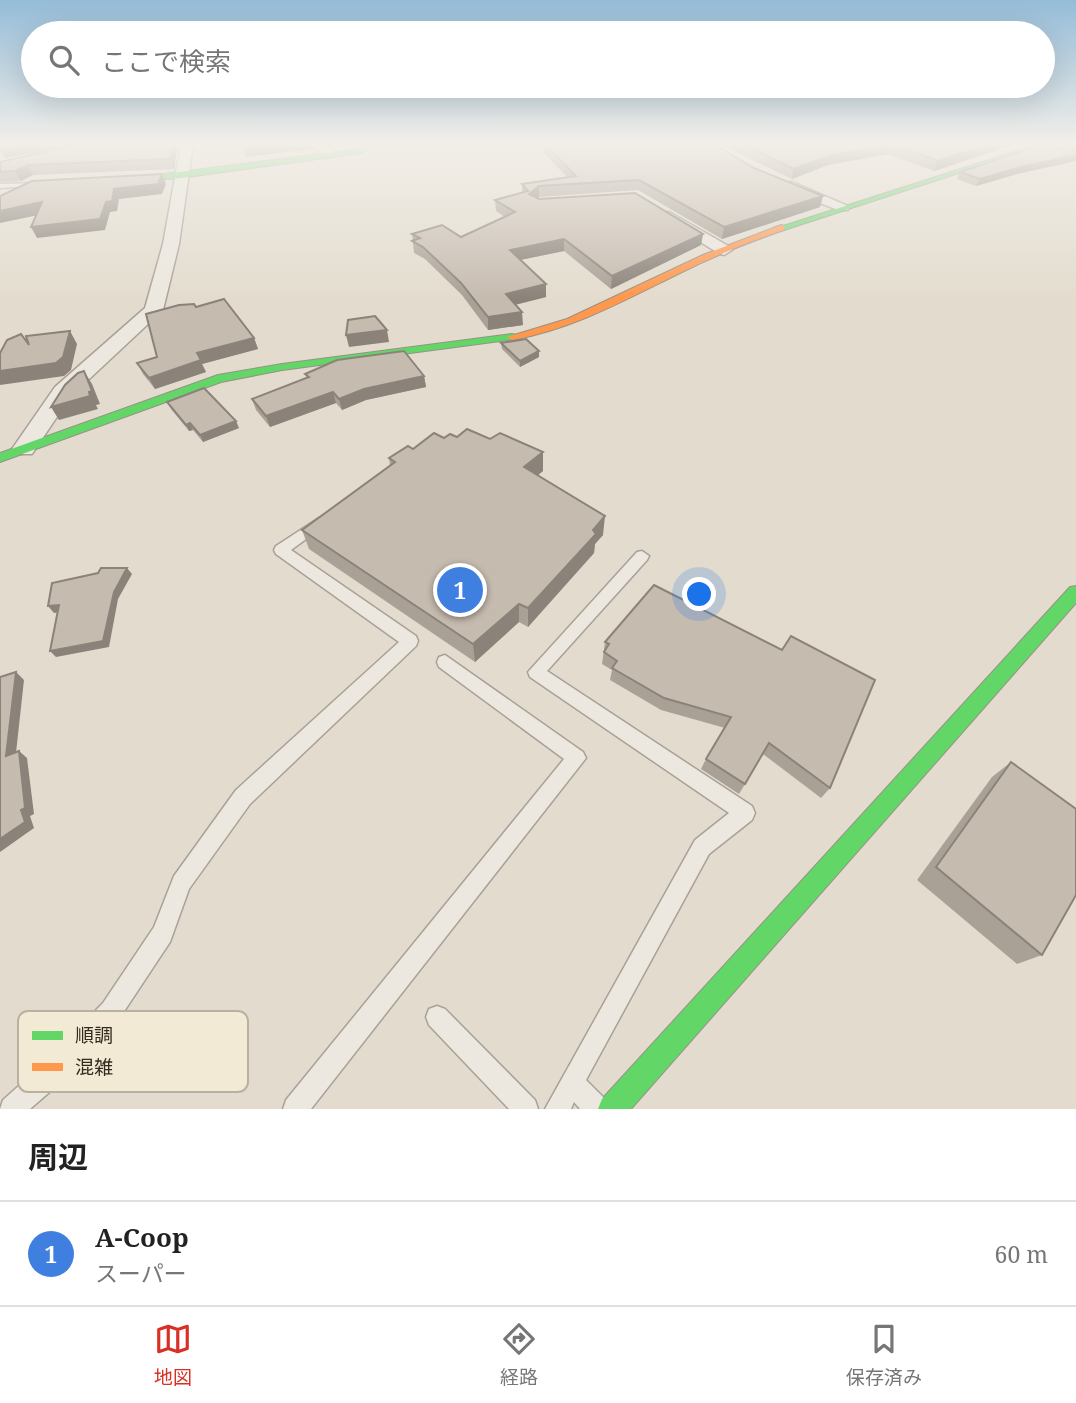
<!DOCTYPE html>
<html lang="ja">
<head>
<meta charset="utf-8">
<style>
	:root { --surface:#fff; --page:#f2f2f2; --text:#222; --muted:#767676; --line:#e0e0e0; --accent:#d93025 }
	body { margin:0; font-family:"Noto Serif","Noto Sans JP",serif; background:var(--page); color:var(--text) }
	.you { position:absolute; left:700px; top:595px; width:24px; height:24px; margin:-18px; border:5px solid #fff; border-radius:50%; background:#1a73e8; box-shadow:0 0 0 10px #1a73e833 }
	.badge { display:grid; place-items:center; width:46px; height:46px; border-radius:50%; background:var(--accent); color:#fff; font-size:23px; font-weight:700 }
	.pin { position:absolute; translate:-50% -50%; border:4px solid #fff; box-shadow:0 2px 7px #0006 }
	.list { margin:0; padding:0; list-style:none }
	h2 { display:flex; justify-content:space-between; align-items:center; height:91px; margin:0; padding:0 28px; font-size:30px }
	h2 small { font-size:23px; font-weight:400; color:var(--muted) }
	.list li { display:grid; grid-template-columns:46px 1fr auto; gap:21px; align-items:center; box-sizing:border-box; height:105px; padding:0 28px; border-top:2px solid var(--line) }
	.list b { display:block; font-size:26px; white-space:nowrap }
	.list p { margin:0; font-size:23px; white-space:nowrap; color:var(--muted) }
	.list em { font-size:23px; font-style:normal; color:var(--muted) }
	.icon { flex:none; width:38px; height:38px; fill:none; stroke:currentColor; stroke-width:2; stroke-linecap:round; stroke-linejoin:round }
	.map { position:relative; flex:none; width:1076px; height:1109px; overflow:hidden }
	.search { position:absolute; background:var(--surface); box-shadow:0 7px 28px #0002; left:21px; right:21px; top:21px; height:77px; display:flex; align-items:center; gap:18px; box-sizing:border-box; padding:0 24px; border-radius:38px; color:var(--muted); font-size:26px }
	.sheet { height:196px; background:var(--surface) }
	nav { display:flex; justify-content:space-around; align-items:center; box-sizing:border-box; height:98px; border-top:2px solid var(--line); background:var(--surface); font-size:19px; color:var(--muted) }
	nav a { display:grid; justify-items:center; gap:4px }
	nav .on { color:var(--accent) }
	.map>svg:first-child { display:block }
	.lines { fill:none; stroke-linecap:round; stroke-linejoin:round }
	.lane-casing { stroke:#a8a197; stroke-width:3 }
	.street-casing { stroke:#a8a197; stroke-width:3 }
	.fast-casing { stroke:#989187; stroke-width:2 }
	.slow-casing { stroke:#989187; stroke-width:2 }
	.lane { fill:#ece7df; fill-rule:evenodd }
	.street { fill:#ece7df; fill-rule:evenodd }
	.fast { fill:#63d668; fill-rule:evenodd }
	.slow { fill:#ff974d; fill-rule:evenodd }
	.wall { fill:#aaa196 }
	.shaded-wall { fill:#8b837a }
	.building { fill:#c6bbaf; stroke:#8b837a; stroke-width:2 }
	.key { fill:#f3ead5; stroke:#bab09f; stroke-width:2 }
	.key-label { font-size:19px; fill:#362a20 }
</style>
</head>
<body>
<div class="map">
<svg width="1076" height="1109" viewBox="0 0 1076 1109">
	<rect width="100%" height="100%" fill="#e3dcce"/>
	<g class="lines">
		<g class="lane-casing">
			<g id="lane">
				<polygon points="35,183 33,186 0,188 0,184"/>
				<polygon points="319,518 326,523 324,526 291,550 416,636 418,641 416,646 250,804 189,889 170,942 119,1019 61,1082 30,1109 0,1109 3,1100 43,1064 103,1003 154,927 174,876 236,790 399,642 276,554 274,550 276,546"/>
				<polygon points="642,551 649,556 647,560 547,671 752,806 755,813 752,820 709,854 586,1080 606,1100 609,1109 580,1109 574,1102 571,1109 545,1109 695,840 729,813 530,677 528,672 637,552"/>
				<polygon points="445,655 583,752 586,758 311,1109 283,1109 286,1100 564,759 439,667 437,662 439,657"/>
				<polygon points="437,1006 445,1009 535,1100 538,1109 509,1109 429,1025 426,1017 429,1009"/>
			</g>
		</g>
		<g class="street-casing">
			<g id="street">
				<polygon points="181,144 193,144 179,244 163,310 71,396 32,454 16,454 12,449 55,387 145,308 163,244"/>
				<polygon points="312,144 326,144 337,155 327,158"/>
				<polygon points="782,182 792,182 850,207 848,210 838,210 782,188"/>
				<polygon points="669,212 730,247 732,250 724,255 718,253 664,219 664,213"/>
			</g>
		</g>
		<g class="fast-casing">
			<g id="fast">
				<polygon points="367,144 375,144 362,153 180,178 112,183 108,181 360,149"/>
				<polygon points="1038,144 1048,144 784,230 777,228"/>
				<polygon points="512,334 516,335 516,339 282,370 221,382 0,462 0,453 218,375 282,364"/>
				<polygon points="1076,586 1076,603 631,1109 598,1109 602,1099 1070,587"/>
			</g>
		</g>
		<g class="slow-casing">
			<g id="slow">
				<polygon points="1066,144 1076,144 1076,148 1067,145"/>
				<path d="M 781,225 L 784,226 L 784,230 C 749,242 714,256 680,273 C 625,300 573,329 512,340 L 507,337 L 567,319 L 703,255 Z"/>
			</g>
		</g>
		<use href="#lane" class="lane"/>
		<use href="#street" class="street"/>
		<use href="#fast" class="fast"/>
		<use href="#slow" class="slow"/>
	</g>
	<g class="wall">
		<polygon points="9,144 176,144 177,149 174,169 33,175 21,181 0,182 0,162 61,148 5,158"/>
		<polygon points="543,144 713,144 754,168 823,196 820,207 722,239 638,190 539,197 537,198 539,199 703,234 701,245 611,289 564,251 520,260 546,284 546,297 515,305 523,325 488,330 462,295 425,259 414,253 412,234 461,237 505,217 496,211 495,200 522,192 522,184 567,177 543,152"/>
		<polygon points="720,144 1015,144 934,171 888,154 828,165 792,179"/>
		<polygon points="960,172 1017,174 976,186 957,179"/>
		<polygon points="196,307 254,338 258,349 202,364 206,372 155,389 143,374 137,363 157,357"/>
		<polygon points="501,343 539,357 520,367 502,349"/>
		<polygon points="305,374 424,376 426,387 366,400 342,410 336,403 270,427 256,410 252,399 307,378"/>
		<polygon points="167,402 239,428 203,442 193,430 189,431 171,409"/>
		<polygon points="444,438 543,471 538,475 603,535 595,544 594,553 528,627 519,622 475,662 309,549 302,530 390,465 389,458"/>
		<polygon points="654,585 830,788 821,798 763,754 739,794 701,769 706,759 725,728 661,710 610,680 612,670 602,664 605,642"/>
		<polygon points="1011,762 1042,955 1017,964 917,880 992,777"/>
	</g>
	<g class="shaded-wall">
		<polygon points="25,144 81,144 5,158 0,149"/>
		<polygon points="173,144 175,144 177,149 174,169 170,159"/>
		<polygon points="269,144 312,144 313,149 246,157 243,147"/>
		<polygon points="892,144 888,154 828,165 792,179 794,169 831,155"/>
		<polygon points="989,144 1015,144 934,171 938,161"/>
		<polygon points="1076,155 1076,161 1017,174 976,186 980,179 1021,167"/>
		<polygon points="28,165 33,175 21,181 15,171"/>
		<polygon points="162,174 166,184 162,194 119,199 117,211 110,212 105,230 37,238 31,227 106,202 114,189"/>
		<polygon points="539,186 539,197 530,205 529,194"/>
		<polygon points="823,196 820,207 722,239 724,227"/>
		<polygon points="42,202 48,213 0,223 0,211"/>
		<polygon points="703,234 701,245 611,289 612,276"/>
		<polygon points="564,239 564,251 510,262 510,250"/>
		<polygon points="546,284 546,297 506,307 506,294"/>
		<polygon points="522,312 523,325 488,330 488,317"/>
		<polygon points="387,330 389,342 349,347 346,335"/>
		<polygon points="70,331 77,344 71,370 64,376 0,385 0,371"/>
		<polygon points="254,338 258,349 202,364 206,372 155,389 149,378 197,353"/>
		<polygon points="539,351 539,357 520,367 520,361"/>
		<polygon points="84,371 92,384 100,404 96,405 98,409 59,420 51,407"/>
		<polygon points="424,376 426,387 366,400 342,410 339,399 364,389"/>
		<polygon points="333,392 336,403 270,427 266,416"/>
		<polygon points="236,421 239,428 203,442 200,435"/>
		<polygon points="190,423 193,430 189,431 186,425"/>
		<polygon points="543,452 543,471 525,486 524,467"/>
		<polygon points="605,516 603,535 595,544 594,553 528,627 528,608"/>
		<polygon points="127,568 132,574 118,599 109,647 56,657 50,651 114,592"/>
		<polygon points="519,604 519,622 475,662 473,644"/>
		<polygon points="59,605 65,611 54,613 48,606"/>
		<polygon points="16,672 24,680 15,762 6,756"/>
		<polygon points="19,751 27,758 34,814 30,816 34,828 0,852 0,839 21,810"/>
	</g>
	<g class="building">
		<polygon points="9,144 25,144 0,149 2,145"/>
		<polygon points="78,144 173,144 170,159 28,165 15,171 0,172 0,162"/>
		<polygon points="241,144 269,144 243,147"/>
		<polygon points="545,144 713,144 754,168 823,196 724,227 639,180 539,186 529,194 539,199 635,193 703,234 612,276 564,239 510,250 546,284 506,294 522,312 488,317 461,283 423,247 412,241 420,238 412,234 442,225 461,237 515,212 495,200 528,191 522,184 576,176"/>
		<polygon points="743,144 989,144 938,161 892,144 831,155 794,169"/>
		<polygon points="1043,144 1050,144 1076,152 1076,155 1021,167 980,179 960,172"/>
		<polygon points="162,174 158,184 114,189 112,201 106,202 100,219 31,227 42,202 0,211 0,196 32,181"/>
		<polygon points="224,299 254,338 197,353 201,360 149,378 137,363 157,357 146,314 179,305 194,304 196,307"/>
		<polygon points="375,316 387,330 346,335 348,320"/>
		<polygon points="70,331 63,357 56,363 0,371 0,353 7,340 21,334 29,345 26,336"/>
		<polygon points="526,339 539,351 520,361 501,343"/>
		<polygon points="404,351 424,376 364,389 339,399 333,392 266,416 252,399 309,377 305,374 337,360"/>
		<polygon points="84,371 92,391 89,392 90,396 51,407 65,385 78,373"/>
		<polygon points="204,388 236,421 200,435 190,423 186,425 167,402"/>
		<polygon points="467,429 490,439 500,433 543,452 524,467 605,516 593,530 596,534 528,608 519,604 473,644 302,530 395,462 389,458 408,446 413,449 434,433 444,438 450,434 457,437"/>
		<polygon points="101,568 127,568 114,592 103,641 50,651 59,605 48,606 52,583 98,573"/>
		<polygon points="654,585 782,650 791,636 875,680 830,788 769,743 745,784 706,759 731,717 664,698 612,668 617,661 604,652 609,644 605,642"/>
		<polygon points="16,672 6,756 19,751 25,808 21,810 25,822 0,839 0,677"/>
		<polygon points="1011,762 1076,809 1076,895 1042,955 936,867"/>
	</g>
	<linearGradient id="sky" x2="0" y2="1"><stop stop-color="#95bcd8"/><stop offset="0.48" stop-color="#f2efe9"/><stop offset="1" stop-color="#f2efe9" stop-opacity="0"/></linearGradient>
	<rect width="1076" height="299" fill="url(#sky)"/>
	<rect x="18" y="1011" width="230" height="81" rx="10" class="key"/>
	<rect x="32" y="1031" width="31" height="9" fill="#63d668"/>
	<rect x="32" y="1063" width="31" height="8" fill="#ff974d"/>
	<g class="key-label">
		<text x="75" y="1042">順調</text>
		<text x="75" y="1074">混雑</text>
	</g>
</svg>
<div class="you"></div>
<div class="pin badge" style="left:460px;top:590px;background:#3f7fe0">1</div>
<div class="search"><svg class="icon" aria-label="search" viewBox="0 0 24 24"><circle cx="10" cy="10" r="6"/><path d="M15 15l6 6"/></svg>ここで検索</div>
</div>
<section class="sheet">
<h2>周辺<small></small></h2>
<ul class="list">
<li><span class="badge" style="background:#3f7fe0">1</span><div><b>A-Coop</b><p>スーパー</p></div><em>60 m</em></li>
</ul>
</section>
<nav>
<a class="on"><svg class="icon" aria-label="map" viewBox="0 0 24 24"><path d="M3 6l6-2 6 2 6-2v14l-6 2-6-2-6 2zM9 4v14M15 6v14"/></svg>地図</a>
<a><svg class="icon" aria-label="directions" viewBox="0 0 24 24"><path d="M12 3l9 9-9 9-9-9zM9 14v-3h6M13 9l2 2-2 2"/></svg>経路</a>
<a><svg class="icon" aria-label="saved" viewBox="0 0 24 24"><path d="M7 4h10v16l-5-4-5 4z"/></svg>保存済み</a>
</nav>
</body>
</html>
